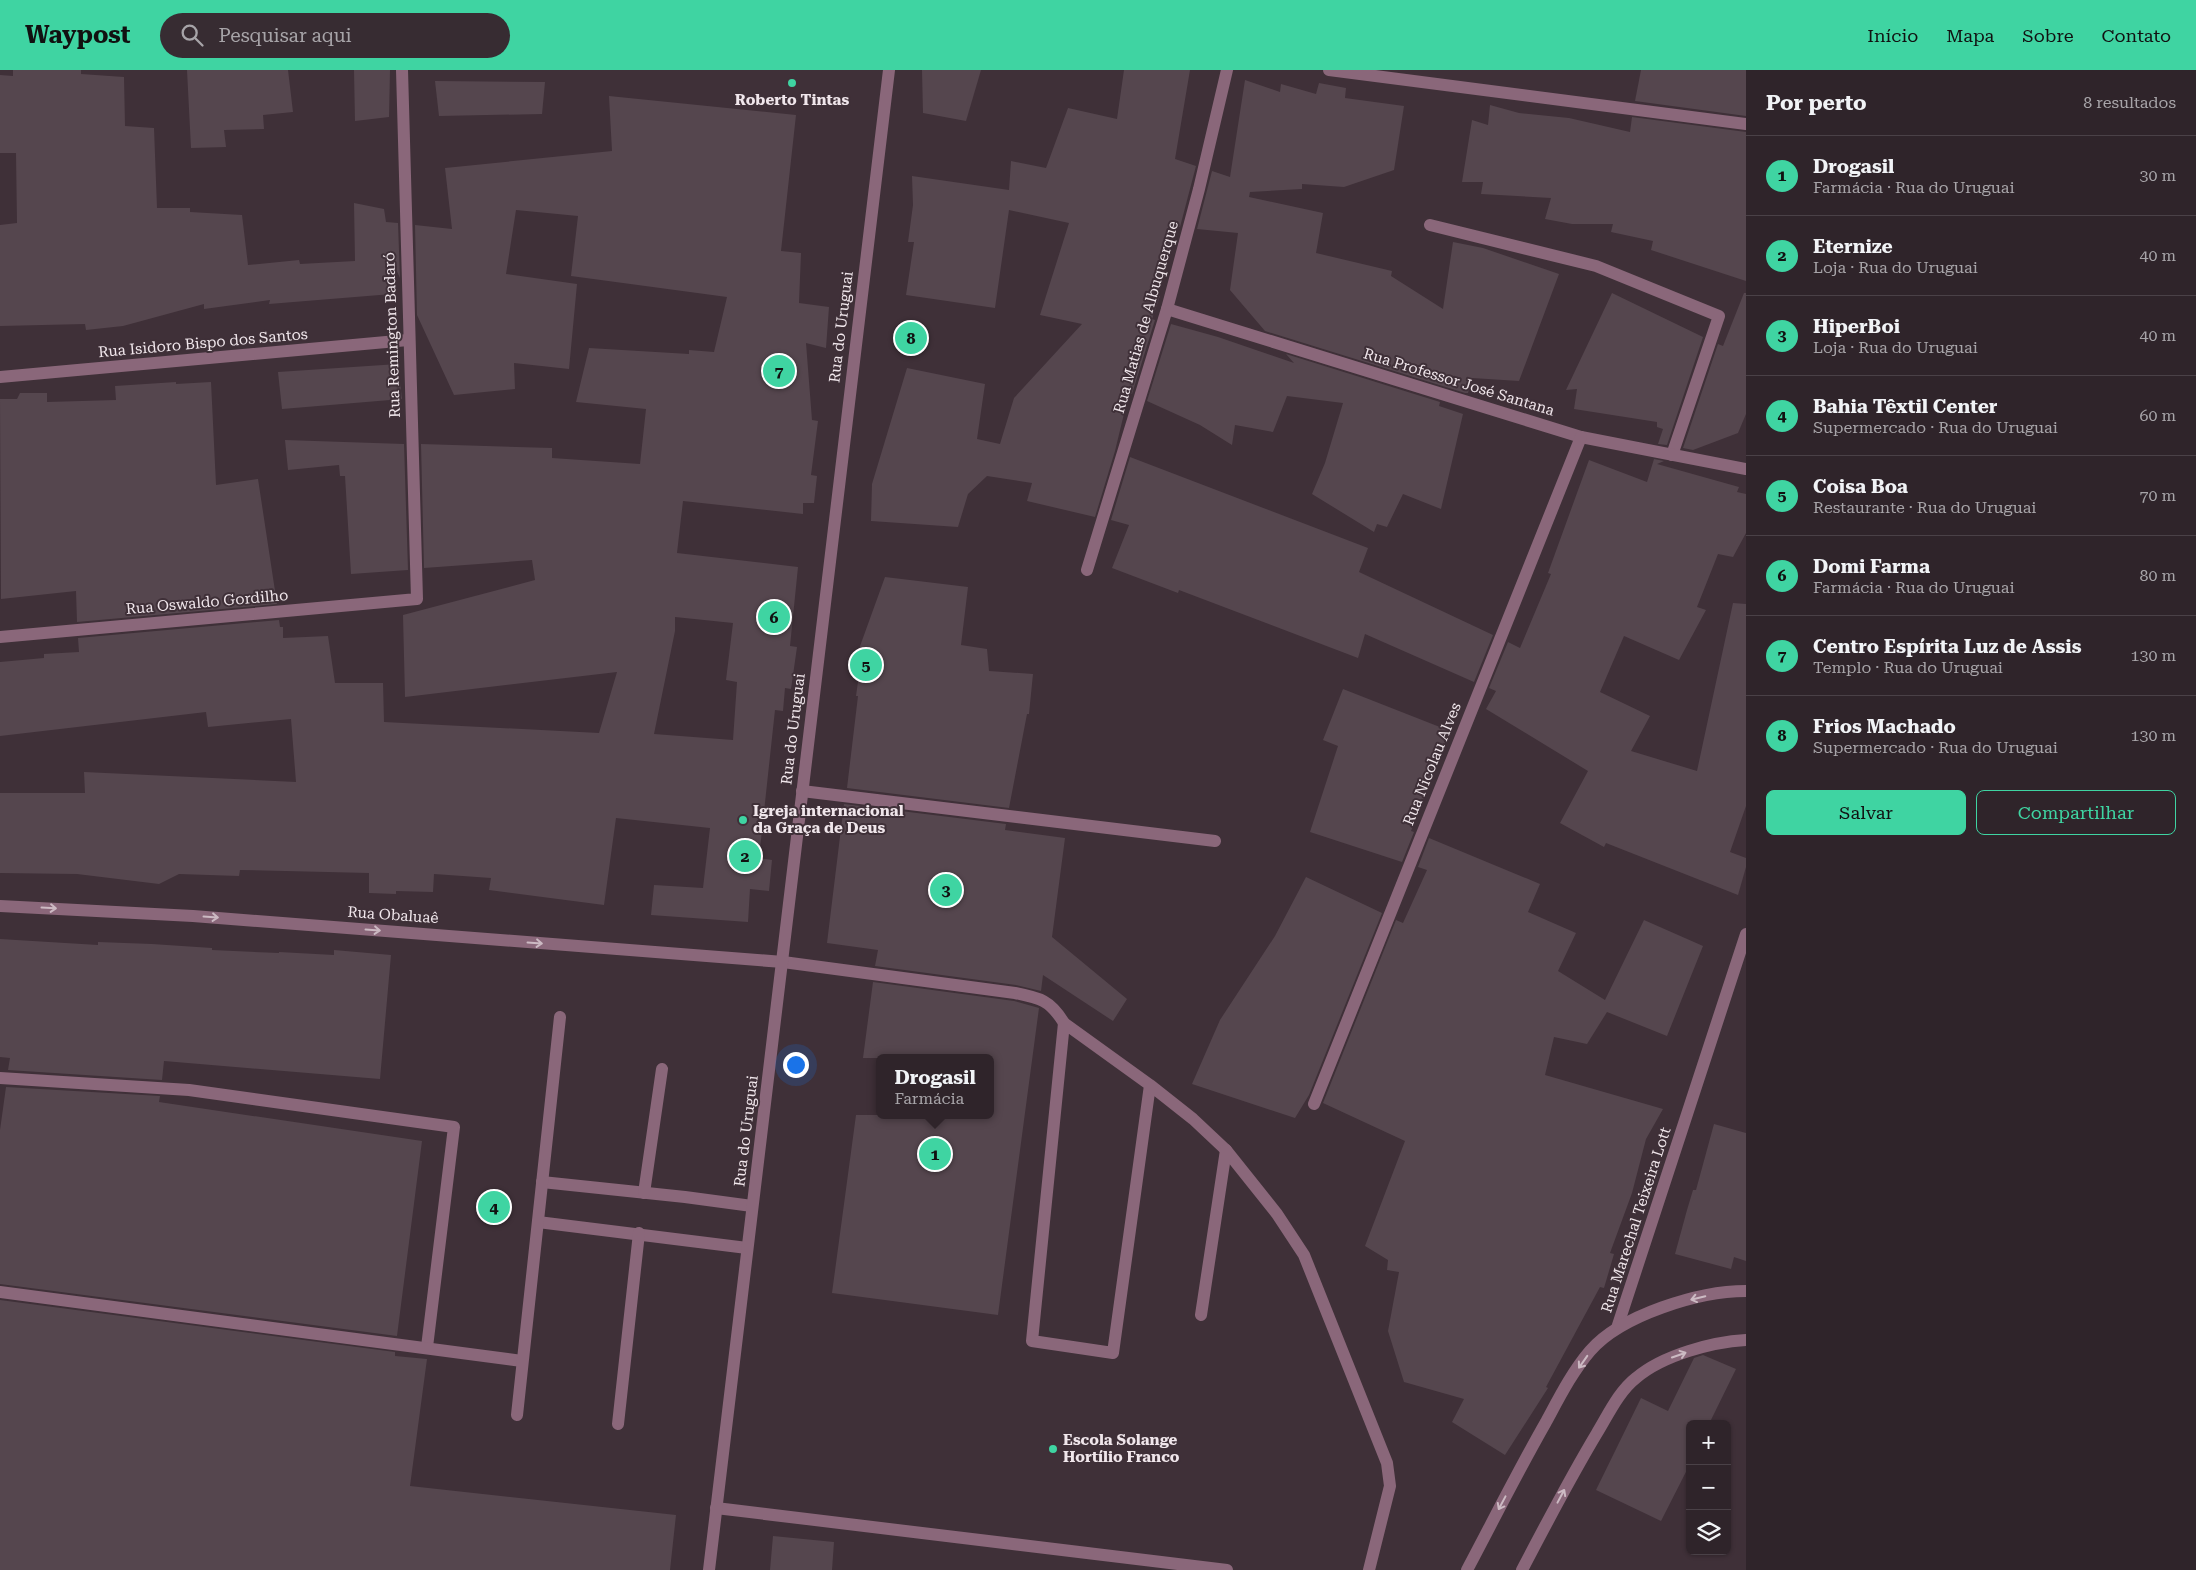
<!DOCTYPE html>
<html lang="pt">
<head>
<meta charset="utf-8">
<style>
	:root { --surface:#2f242a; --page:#372c32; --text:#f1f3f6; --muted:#a7a4a8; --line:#4a4147; --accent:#3fd4a2 }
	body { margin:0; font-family:"Roboto Serif",serif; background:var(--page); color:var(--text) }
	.controls { position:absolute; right:15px; bottom:15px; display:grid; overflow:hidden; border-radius:8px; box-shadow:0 1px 4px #0004 }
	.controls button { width:45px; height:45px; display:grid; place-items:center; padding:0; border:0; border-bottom:1px solid var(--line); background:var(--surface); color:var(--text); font:25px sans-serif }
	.you { position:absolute; left:795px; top:994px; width:18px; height:18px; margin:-12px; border:4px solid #fff; border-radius:50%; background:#1a73e8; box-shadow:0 0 0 8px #1a73e833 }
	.badge { display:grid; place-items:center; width:32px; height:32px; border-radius:50%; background:var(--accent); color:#111; font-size:16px; font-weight:700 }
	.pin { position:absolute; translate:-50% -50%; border:2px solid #fff; box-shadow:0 1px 5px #0006 }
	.popup { position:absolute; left:876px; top:984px; width:118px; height:65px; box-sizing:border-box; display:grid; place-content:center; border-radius:8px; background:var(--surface); filter:drop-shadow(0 1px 4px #0005); font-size:16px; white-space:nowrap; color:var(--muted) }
	.popup b { font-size:19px; color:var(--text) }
	.popup::after { content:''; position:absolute; left:50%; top:100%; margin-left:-10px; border:10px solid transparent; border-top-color:var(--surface) }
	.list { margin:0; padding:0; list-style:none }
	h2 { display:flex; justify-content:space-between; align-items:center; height:65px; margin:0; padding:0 20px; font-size:21px }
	h2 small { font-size:16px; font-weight:400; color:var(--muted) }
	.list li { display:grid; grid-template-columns:32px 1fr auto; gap:15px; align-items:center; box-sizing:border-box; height:80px; padding:0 20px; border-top:1px solid var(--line) }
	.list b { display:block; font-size:19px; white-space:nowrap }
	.list p { margin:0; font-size:16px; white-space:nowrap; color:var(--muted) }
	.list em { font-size:16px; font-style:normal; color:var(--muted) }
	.actions { display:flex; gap:10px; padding:15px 20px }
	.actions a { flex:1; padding:11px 0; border:1px solid var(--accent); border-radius:8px; text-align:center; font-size:18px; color:var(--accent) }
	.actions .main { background:var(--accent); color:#111 }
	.icon { flex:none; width:28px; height:28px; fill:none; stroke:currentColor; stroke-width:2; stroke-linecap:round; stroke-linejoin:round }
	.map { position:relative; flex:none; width:1746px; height:1500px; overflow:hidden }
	header { display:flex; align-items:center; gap:30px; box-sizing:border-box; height:70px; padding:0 25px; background:var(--accent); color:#111 }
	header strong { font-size:24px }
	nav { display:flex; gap:28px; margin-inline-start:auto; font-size:18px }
	.search { width:350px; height:45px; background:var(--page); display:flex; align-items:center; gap:12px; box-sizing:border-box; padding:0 18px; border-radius:28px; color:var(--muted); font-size:19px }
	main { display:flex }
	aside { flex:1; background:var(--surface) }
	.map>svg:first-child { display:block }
	.building { fill:#55464e; fill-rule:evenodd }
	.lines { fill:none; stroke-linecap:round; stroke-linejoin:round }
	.service { stroke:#8a677a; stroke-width:12 }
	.minor { stroke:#8a677a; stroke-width:12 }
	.tertiary { stroke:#8a677a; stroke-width:12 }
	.oneway { stroke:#ccbac3 }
	.poi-dot { fill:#3fd4a2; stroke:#3f3038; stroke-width:2 }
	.labels { text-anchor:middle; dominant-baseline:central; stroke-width:4; stroke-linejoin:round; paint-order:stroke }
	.poi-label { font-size:15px; font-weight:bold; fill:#f0e6eb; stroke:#3f3038; text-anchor:start }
	.street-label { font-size:15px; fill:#f0e6eb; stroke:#3f3038 }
</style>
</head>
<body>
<header>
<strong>Waypost</strong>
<div class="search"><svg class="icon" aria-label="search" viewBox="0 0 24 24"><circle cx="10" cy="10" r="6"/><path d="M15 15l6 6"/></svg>Pesquisar aqui</div>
<nav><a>Início</a><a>Mapa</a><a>Sobre</a><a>Contato</a></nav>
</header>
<main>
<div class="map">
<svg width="1746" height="1500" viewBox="0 0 1746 1500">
	<rect width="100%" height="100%" fill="#3f3038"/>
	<g class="building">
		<polygon points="13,0 81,0 81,4 124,7 125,56 154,58 157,138 190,138 190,142 242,145 248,195 299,190 300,194 355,191 354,133 384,139 386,152 398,153 400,208 389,184 392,224 269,234 270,230 204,239 204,234 123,256 86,260 85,254 0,256 0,155 17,153 16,83 0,83 0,5 13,6"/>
		<polygon points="187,0 288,0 293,42 263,45 264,59 224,60 226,77 191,78"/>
		<polygon points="354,0 390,0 389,47 355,51"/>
		<polygon points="922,0 981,0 966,51 923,43"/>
		<polygon points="1124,0 1190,0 1175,89 1196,96 1180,157 1175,156 1153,225 1160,226 1152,249 1155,250 1132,324 1129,323 1115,381 1095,447 1027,431 1032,413 987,406 968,424 958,457 871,451 872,414 907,298 985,314 977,369 1000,374 1014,328 1082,254 1040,245 1069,153 1009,140 995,238 906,225 914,172 908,172 913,135 912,106 1009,120 1011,91 1046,98 1068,38 1117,49"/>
		<polygon points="1641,0 1746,0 1746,46 1635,31"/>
		<polygon points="1245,10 1280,22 1281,14 1316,24 1319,13 1346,18 1345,28 1404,36 1394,100 1344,117 1302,114 1302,119 1250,122 1249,127 1323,143 1316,183 1392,201 1391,206 1443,239 1453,172 1483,178 1559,204 1519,311 1472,308 1468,323 1465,323 1265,261 1230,220 1238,163 1197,159 1212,101 1230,107"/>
		<polygon points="435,11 545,12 542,44 439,46"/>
		<path d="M 609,26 L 796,45 L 781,181 L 801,183 L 799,233 L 829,237 L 826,278 L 806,273 L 812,350 L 818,351 L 811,405 L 817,406 L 814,433 L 803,433 L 803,444 L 683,431 L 677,483 L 798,497 L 790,576 L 797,577 L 791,619 L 785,618 L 783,641 L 775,640 L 759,788 L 772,790 L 769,821 L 750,819 L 748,852 L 651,845 L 654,815 L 703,818 L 710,758 L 616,748 L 604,835 L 489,820 L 491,808 L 434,804 L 433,822 L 396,821 L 396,824 L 369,823 L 369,803 L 240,800 L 239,806 L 179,804 L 159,814 L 77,804 L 0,803 L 0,723 L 85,723 L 84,702 L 296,712 L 291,649 L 208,657 L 206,642 L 0,666 L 0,592 L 44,588 L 44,584 L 79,582 L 78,568 L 279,550 L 280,557 L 283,557 L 283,568 L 328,566 L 335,613 L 383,613 L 384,652 L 599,663 L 617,602 L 405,627 L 403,545 L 535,510 L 532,490 L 424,498 L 421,374 L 552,378 L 552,388 L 640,394 L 646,339 L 576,332 L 589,278 L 689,284 L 689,280 L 714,282 L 727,227 L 571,206 L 578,146 L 516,140 L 506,204 L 577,214 L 569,299 L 514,293 L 515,319 L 454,325 L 417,245 L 415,155 L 452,159 L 445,98 L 612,81 ZM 675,547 L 733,553 L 726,610 L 737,612 L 733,670 L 654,664 L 675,561 Z"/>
		<polygon points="1490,35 1519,43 1569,48 1630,62 1632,47 1746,62 1746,211 1651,180 1653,171 1611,162 1613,154 1572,154 1545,149 1551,128 1481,124 1483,112 1462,112 1472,50 1488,55"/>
		<polygon points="1612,223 1703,267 1667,375 1658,374 1663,359 1657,357 1657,352 1574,339 1577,319 1566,320"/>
		<polygon points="1744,223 1746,223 1746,344 1738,363 1693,380 1683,378 1718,274 1723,276"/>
		<polygon points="1171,254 1218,267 1294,293 1286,284 1440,332 1439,336 1463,344 1441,439 1403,424 1387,457 1377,454 1374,462 1312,424 1325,393 1343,333 1287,326 1273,362 1235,355 1232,375 1200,355 1147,331"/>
		<polygon points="398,294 402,329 282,339 278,302"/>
		<polygon points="176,312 176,314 211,312 216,415 258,409 277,534 77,552 76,521 1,529 0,329 17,329 20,323 47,323 47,332 116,330 115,316"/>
		<polygon points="285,370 404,374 408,500 351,504 345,406 340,406 339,395 288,400"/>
		<polygon points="1130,387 1368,478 1359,502 1493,565 1474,612 1365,564 1358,588 1179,520 1178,523 1112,498 1129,455 1111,450"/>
		<polygon points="1654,389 1664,391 1657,394 1739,417 1737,422 1746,424 1746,463 1733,487 1718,484 1697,537 1706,540 1679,590 1624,566 1600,622 1650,646 1631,681 1697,701 1733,533 1746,534 1746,736 1730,782 1746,788 1746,797 1738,825 1606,773 1604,777 1560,753 1588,701 1486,639 1496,621 1489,618 1508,572 1520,578 1551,504 1548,503 1589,390 1647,412"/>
		<polygon points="885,507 968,517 961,575 987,579 989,601 1033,604 1029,644 1027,644 1009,738 847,718 858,626 856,626 861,590 855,590"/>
		<polygon points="1343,619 1450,661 1411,761 1414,762 1402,792 1310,762 1338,676 1323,670"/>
		<polygon points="844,734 1006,754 1005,760 1065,768 1052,867 1127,929 1113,951 1043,905 1041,921 1016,915 875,896 878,880 827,873"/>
		<polygon points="1429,768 1540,814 1528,842 1576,863 1558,901 1605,930 1644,850 1703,876 1667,966 1607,942 1587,974 1554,967 1545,1005 1663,1039 1646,1069 1632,1123 1610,1183 1614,1184 1604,1218 1600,1217 1546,1317 1548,1318 1505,1385 1452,1352 1464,1329 1404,1312 1388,1261 1399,1202 1387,1200 1388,1190 1365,1176 1405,1071 1323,1033 1396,850 1403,853 1427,800 1418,797"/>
		<polygon points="1306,807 1382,843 1309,1025 1295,1048 1192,1014 1220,950 1275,866"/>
		<polygon points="0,869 98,875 98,872 152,874 212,878 212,880 279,883 279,882 334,885 334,880 391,885 380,1009 164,991 162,1010 8,1000 10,988 0,987"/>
		<polygon points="873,912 1014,931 1039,938 998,1245 832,1223 856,1045 990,1045 990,988 863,988"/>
		<polygon points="6,1017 160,1026 159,1032 422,1071 397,1266 0,1214 0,1060"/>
		<polygon points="1714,1054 1746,1063 1746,1191 1734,1187 1731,1199 1675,1184 1687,1140 1693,1120 1696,1120"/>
		<polygon points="0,1230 395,1282 395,1286 427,1289 410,1416 676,1445 670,1500 0,1500"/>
		<polygon points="1703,1285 1736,1299 1709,1354 1690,1354 1690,1394 1661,1451 1596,1420 1641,1328 1668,1341 1694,1288"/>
		<polygon points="773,1466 834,1472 832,1500 770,1500"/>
	</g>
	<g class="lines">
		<g class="service">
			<polyline points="1430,155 1596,196 1719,246 1672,385"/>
			<path d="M 783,892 L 1015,923 C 1040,928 1050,930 1064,953"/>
			<polyline points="0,1008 189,1020 454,1057 427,1277"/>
			<polyline points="1150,1015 1113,1283 1032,1271 1064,953 1150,1015 1193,1049 1226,1080 1277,1144 1304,1185 1387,1393 1390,1416 1369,1500"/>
			<polyline points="542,1112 685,1127 752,1136"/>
			<polyline points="644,1123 662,999"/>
			<polyline points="538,1152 747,1178"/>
			<polyline points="0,1222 522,1291"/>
			<polyline points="1201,1245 1226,1080"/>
			<polyline points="517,1345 560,947"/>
			<polyline points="618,1354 639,1163"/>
			<polyline points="716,1438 1227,1500"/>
		</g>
		<g class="minor">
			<polyline points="1167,239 1581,367 1746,399"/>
			<polyline points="0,307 408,270"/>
			<polyline points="1087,500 1167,239 1199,119 1227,0"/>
			<polyline points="0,567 417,529 402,0"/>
			<polyline points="802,721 1215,771"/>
			<polyline points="1314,1034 1581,367"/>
			<polyline points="1617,1258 1746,864"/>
		</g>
		<g class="tertiary">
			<polyline points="1329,0 1746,54"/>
			<polyline points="0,836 193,846 783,892"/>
			<polyline points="709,1500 889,0"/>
			<path d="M 1467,1500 C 1493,1451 1518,1401 1546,1352 C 1559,1328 1572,1302 1590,1281 C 1621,1245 1699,1221 1746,1221"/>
			<path d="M 1522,1500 C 1546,1454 1570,1408 1597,1363 C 1608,1345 1619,1321 1636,1308 C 1663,1285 1712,1272 1746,1270"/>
		</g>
	</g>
	<defs><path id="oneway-shaft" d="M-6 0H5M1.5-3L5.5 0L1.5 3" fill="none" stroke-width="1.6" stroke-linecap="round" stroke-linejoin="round" transform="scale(1.25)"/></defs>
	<g class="oneway">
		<use href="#oneway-shaft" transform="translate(49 838) rotate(3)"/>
		<use href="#oneway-shaft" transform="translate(211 847) rotate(4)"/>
		<use href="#oneway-shaft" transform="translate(373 860) rotate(4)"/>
		<use href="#oneway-shaft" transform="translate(535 873) rotate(4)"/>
		<use href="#oneway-shaft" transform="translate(1698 1228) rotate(167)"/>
		<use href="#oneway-shaft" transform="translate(1679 1285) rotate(-19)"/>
		<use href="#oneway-shaft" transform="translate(1583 1292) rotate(125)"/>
		<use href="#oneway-shaft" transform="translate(1561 1426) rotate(-62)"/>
		<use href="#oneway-shaft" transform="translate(1502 1433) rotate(118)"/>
	</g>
	<g class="poi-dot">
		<circle cx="792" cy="13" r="5"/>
		<circle cx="743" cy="750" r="5"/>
		<circle cx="1053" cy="1379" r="5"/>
	</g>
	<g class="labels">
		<g class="poi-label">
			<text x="792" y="30" text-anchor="middle">Roberto Tintas</text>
			<text x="753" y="741">Igreja internacional<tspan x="753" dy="17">da Graça de Deus</tspan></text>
			<text x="1063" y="1370">Escola Solange<tspan x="1063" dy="17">Hortílio Franco</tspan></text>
		</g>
		<g class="street-label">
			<text transform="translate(1146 247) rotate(-74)">Rua Matias de Albuquerque</text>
			<text transform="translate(841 257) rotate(-83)">Rua do Uruguai</text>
			<text transform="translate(392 265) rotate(-92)">Rua Remington Badaró</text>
			<text transform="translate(203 273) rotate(-5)">Rua Isidoro Bispo dos Santos</text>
			<text transform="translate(1459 312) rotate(17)">Rua Professor José Santana</text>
			<text transform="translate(207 532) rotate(-5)">Rua Oswaldo Gordilho</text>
			<text transform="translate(793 659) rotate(-83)">Rua do Uruguai</text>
			<text transform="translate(1432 694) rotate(-68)">Rua Nicolau Alves</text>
			<text transform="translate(393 845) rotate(4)">Rua Obaluaê</text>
			<text transform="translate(746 1061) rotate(-83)">Rua do Uruguai</text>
			<text transform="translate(1636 1150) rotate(-72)">Rua Marechal Teixeira Lott</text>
		</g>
	</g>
</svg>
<div class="controls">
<button>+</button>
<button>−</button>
<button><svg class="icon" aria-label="layers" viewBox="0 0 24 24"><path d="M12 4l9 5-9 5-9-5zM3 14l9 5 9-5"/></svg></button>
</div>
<div class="you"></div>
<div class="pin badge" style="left:935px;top:1084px">1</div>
<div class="popup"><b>Drogasil</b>Farmácia</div>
<div class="pin badge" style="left:745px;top:786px">2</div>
<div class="pin badge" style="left:946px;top:820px">3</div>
<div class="pin badge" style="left:494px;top:1137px">4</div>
<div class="pin badge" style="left:866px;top:595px">5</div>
<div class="pin badge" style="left:774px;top:547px">6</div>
<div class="pin badge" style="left:779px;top:301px">7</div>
<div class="pin badge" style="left:911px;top:268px">8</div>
</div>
<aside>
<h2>Por perto<small>8 resultados</small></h2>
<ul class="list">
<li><span class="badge">1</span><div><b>Drogasil</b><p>Farmácia · Rua do Uruguai</p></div><em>30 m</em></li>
<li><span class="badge">2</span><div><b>Eternize</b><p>Loja · Rua do Uruguai</p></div><em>40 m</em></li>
<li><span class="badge">3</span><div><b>HiperBoi</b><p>Loja · Rua do Uruguai</p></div><em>40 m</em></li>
<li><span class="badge">4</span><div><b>Bahia Têxtil Center</b><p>Supermercado · Rua do Uruguai</p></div><em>60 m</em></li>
<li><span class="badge">5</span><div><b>Coisa Boa</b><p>Restaurante · Rua do Uruguai</p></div><em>70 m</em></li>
<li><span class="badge">6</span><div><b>Domi Farma</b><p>Farmácia · Rua do Uruguai</p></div><em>80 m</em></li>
<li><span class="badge">7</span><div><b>Centro Espírita Luz de Assis</b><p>Templo · Rua do Uruguai</p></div><em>130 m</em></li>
<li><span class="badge">8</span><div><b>Frios Machado</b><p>Supermercado · Rua do Uruguai</p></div><em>130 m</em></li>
</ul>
<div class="actions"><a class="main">Salvar</a><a>Compartilhar</a></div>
</aside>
</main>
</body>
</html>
